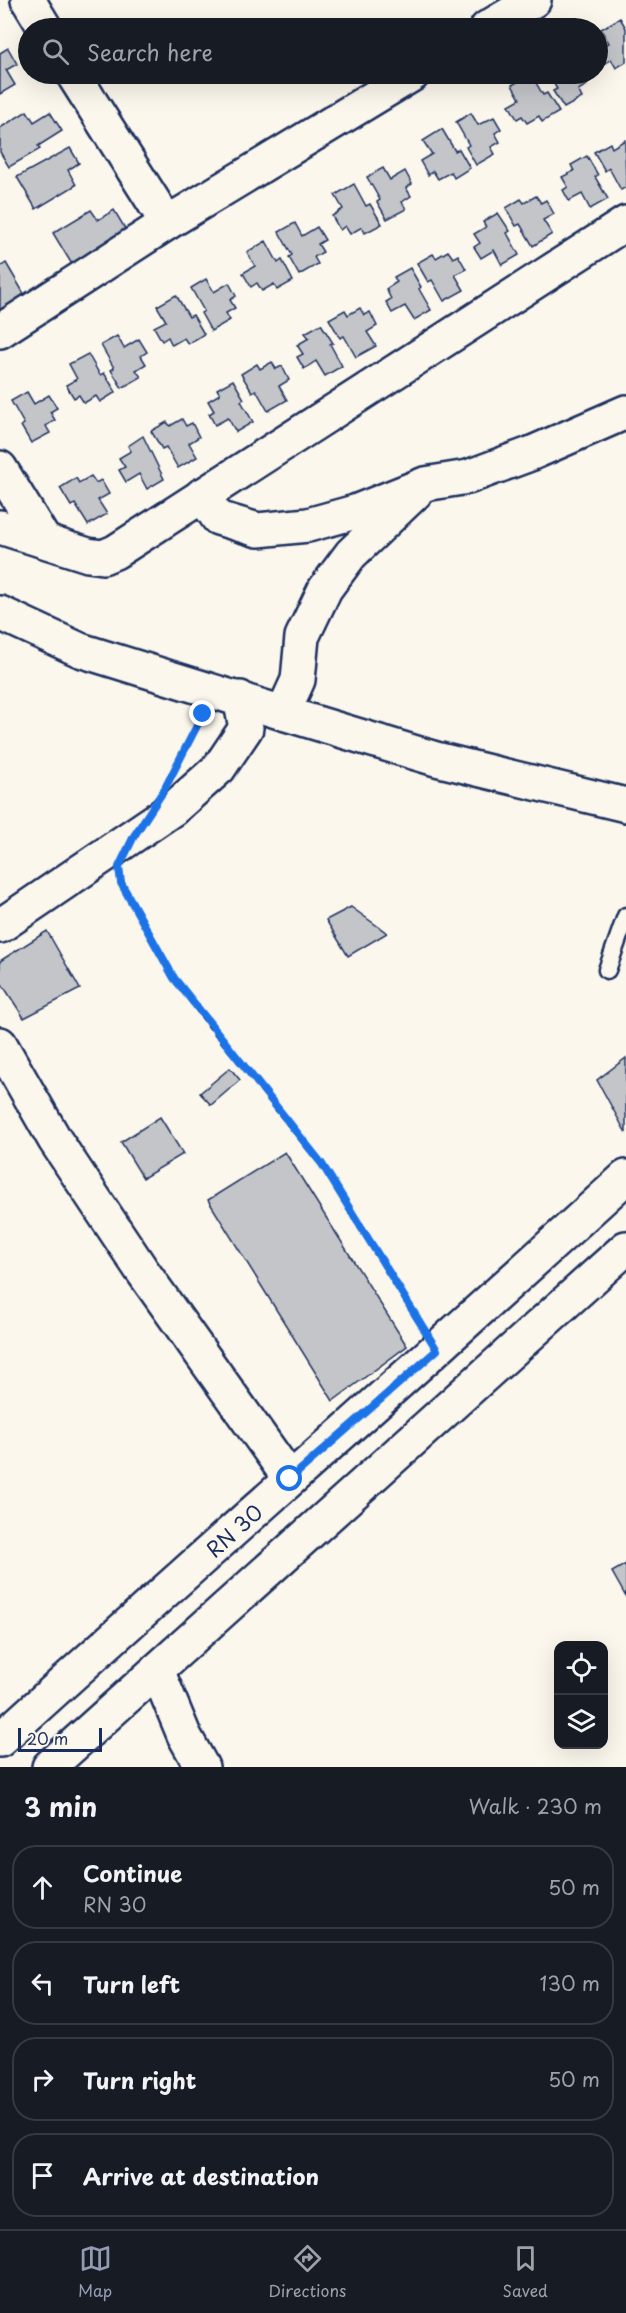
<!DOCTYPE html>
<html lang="en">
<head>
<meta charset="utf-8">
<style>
	:root { --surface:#171b24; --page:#242831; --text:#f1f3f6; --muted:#9ea1a6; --line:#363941; --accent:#919bb2 }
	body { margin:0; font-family:"Playpen Sans",sans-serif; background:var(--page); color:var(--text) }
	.controls { position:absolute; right:18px; bottom:18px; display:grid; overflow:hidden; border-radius:12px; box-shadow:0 6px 24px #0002 }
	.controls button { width:54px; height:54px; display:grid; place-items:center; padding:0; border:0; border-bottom:2px solid var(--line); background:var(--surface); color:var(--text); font:30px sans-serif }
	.scale { position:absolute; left:18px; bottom:15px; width:84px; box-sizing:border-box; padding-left:6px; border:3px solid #1b2f5e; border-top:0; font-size:16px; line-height:21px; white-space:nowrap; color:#1b2f5e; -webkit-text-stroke:4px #fbf7ec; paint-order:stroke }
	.stop { position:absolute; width:18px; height:18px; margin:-14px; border:4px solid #1a73e8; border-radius:50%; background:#fff }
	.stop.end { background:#1a73e8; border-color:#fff; box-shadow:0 2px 6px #0008 }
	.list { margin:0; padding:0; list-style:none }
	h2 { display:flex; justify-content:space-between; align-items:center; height:78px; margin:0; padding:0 24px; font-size:26px }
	h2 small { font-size:20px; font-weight:400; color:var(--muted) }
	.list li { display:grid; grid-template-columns:39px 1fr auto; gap:18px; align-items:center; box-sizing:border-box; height:84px; margin:0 12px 12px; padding:0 12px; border:2px solid var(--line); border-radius:24px }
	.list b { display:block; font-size:22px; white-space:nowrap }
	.list p { margin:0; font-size:20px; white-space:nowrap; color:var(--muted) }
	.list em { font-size:20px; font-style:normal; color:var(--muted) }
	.icon { flex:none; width:33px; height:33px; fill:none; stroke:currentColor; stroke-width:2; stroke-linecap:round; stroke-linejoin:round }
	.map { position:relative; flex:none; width:626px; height:1767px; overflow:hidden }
	.search { position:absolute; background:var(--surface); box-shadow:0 6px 24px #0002; left:18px; right:18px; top:18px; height:66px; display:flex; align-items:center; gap:15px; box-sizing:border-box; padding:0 21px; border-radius:33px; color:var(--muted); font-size:22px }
	.sheet { height:462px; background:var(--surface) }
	nav { display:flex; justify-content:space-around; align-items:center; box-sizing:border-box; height:84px; border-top:2px solid var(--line); background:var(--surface); font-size:16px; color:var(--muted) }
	nav a { display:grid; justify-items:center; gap:3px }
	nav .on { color:var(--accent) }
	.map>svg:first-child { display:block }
	.building { fill:#c3c5c9; stroke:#1b2f5e; stroke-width:1.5 }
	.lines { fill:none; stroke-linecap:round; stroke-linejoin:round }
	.lane-casing { stroke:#1b2f5e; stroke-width:21 }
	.street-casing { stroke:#1b2f5e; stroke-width:38 }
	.primary-casing { stroke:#1b2f5e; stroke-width:38 }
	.path { stroke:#1b2f5e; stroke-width:4; stroke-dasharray:6 4.5; stroke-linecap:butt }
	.lane { stroke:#fbf7ec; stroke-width:16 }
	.street { stroke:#fbf7ec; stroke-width:33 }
	.primary { stroke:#fbf7ec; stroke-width:33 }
	.route { stroke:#1a73e8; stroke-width:8 }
	.labels { text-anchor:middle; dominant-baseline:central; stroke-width:4.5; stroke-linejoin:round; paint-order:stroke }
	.street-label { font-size:21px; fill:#1b2f5e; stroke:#fbf7ec }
</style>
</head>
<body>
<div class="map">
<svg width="626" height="1767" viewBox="0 0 626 1767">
	<rect width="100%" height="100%" fill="#fbf7ec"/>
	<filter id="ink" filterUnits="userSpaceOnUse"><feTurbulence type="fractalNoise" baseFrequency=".0167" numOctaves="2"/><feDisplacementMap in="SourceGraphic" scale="12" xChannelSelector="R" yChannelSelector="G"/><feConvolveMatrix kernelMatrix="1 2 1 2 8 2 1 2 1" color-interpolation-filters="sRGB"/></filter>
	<g filter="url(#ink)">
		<g class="building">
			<polygon points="620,18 626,28 626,62 616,68 611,59 606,63 598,49 609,43 601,29"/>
			<polygon points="8,48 17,64 6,70 15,85 0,94 0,53"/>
			<polygon points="531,74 543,95 547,93 559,112 542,122 539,116 527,123 522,116 517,119 509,105 520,99 512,85"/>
			<polygon points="548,74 588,74 582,77 587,85 578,90 582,98 564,108 553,91 557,89"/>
			<polygon points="27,111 34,122 50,112 62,131 38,146 40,149 9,167 0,152 0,128"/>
			<polygon points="471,113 478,125 494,117 501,129 495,133 500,142 491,147 495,154 476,165 466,147 469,145 456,122"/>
			<polygon points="442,129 455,151 459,149 470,168 454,178 451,172 438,179 433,171 428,175 420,161 432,154 423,141"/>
			<polygon points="625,140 626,187 621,190 609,168 605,171 594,152 610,143 612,148"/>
			<polygon points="70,148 79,163 68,170 76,185 36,209 17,177"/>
			<polygon points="587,156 598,175 595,177 608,199 590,209 582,194 569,201 563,190 568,187 562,177 574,171 571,165"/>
			<polygon points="383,168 390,180 405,171 412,184 406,188 411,196 402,202 406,209 387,219 377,202 380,200 367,177"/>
			<polygon points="354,184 366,206 370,204 382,224 365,233 362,227 350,234 345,226 340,230 332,216 343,209 335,195"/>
			<polygon points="536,196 541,203 546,200 554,214 543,220 552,234 533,246 520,224 516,226 506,208 521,199 524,203"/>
			<polygon points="91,210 98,220 114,210 126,230 102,245 103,247 73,266 53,233"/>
			<polygon points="498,213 510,231 507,233 519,255 502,265 494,250 481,258 474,247 480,243 474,234 486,227 483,222"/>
			<polygon points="295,223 302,236 317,227 325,240 318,244 323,252 314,257 318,264 299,275 289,257 292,255 279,232"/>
			<polygon points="266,241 278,263 282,260 293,281 277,290 274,284 262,291 257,283 251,287 243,273 255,266 247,252"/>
			<polygon points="448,251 453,258 458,255 466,269 455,275 464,290 444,301 432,280 428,282 417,263 433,254 436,258"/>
			<polygon points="6,263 26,297 0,312 0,267"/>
			<polygon points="410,268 421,287 419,289 431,310 414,320 405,306 392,313 386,302 391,299 386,289 397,282 394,277"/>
			<polygon points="206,279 214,292 229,283 236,296 230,300 235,308 226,313 230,320 211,331 201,313 204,311 191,288"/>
			<polygon points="176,295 189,317 193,315 204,334 188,344 184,338 172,345 168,337 162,341 154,327 166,321 157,306"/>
			<polygon points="360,308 364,315 370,312 377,326 367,332 376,346 356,357 344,336 340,338 329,319 345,310 348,315"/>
			<polygon points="321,324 333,343 330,344 342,366 325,376 316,361 304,369 297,357 303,354 297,345 309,338 305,333"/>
			<polygon points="117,336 124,348 139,339 147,352 141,356 146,364 136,370 141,377 122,388 111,370 114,368 101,345"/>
			<polygon points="88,354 100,375 104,373 116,392 100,402 96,396 84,403 79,395 74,398 66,385 77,379 69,364"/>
			<polygon points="272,362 276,369 282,366 289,380 279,386 287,400 268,411 256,390 252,392 241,374 257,364 260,369"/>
			<polygon points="233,380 244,399 241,401 253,422 236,432 228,418 215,425 209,414 214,411 208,401 220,394 217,389"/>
			<polygon points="27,392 34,404 49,395 57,408 50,412 55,420 46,426 50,433 31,443 21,426 24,424 11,401"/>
			<polygon points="182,419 186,426 192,423 199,437 189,443 197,457 178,468 166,447 162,449 151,431 167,422 170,426"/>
			<polygon points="143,436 164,479 147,489 139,474 126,482 119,470 125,467 119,458 131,451 128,446"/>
			<polygon points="91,476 96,483 101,480 109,494 98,500 107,514 88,525 75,504 71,506 60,488 76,478 79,483"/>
			<polygon points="351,907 387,933 348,956 326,920"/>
			<polygon points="47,931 80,989 24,1018 0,981 0,961"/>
			<polygon points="626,1058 626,1133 597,1080"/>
			<polygon points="230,1068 240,1080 211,1105 200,1093"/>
			<polygon points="160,1117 183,1154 143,1178 121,1142"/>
			<polygon points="285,1152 407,1346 333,1401 208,1200"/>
			<polygon points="626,1564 626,1597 612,1572"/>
		</g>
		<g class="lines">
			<g class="lane-casing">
				<polyline id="lane" points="607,970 626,916"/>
			</g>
			<g class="street-casing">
				<g id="street">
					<polyline points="28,0 45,28"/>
					<polyline points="487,28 534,0"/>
					<polyline points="73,74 167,223"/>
					<polyline points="0,331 167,223 413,74"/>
					<polyline points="0,468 44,540"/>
					<polyline points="202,495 218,518 258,530 308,525 355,512 425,484 468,477 530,454 626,412"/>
					<polyline points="0,527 88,555 103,557 115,552 626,223"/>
					<polyline points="0,613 80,650 283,713 436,759 626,805"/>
					<polyline points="283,713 298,680 302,637 325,589 351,554 415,493"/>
					<polyline points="0,926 174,808 219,768 246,728 240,698"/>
					<polyline points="0,1044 55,1140 141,1269 290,1479"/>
					<polyline points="157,1670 184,1735 202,1767"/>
				</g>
			</g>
			<g class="primary-casing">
				<g id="primary">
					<path id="s1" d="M 0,1740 C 208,1551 419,1367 626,1177"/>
					<polyline points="49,1767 626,1248"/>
				</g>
			</g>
			<g class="path">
				<polyline points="179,761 200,720"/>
				<polyline points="121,881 174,978 210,1027 244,1066 286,1121 322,1164 420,1324"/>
			</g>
			<use href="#lane" class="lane"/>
			<use href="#street" class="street"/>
			<use href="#primary" class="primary"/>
		</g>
	</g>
	<g class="lines" filter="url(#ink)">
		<polyline class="route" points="203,714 164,790 134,836 119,867 121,883 174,978 322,1164 437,1350 290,1479"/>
	</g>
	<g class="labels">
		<g class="street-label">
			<text stroke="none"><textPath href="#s1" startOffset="314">RN 30</textPath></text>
		</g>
	</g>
</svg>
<div class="controls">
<button><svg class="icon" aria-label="locate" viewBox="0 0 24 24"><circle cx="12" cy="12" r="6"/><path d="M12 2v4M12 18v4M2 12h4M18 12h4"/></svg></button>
<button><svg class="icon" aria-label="layers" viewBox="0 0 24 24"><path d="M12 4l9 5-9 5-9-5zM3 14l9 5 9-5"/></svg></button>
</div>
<div class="scale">20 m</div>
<div class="stop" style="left:290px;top:1479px"></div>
<div class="stop end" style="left:203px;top:714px"></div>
<div class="search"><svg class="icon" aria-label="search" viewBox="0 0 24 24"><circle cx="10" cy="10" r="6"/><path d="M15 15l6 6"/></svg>Search here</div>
</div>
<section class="sheet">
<h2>3 min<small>Walk · 230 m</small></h2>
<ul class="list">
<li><svg class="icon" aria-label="ahead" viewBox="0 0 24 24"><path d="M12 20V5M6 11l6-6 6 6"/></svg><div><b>Continue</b><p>RN 30</p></div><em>50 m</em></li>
<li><svg class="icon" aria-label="left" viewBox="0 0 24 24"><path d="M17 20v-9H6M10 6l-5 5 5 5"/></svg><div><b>Turn left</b></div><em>130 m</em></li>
<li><svg class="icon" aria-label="right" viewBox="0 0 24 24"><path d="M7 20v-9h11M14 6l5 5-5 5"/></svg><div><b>Turn right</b></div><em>50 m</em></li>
<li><svg class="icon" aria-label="arrive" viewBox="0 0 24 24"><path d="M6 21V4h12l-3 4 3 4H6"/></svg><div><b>Arrive at destination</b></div></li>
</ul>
</section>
<nav>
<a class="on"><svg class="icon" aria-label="map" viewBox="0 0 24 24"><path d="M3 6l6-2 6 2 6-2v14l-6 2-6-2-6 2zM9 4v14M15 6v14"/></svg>Map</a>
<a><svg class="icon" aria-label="directions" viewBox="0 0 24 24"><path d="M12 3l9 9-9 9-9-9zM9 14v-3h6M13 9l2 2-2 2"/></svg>Directions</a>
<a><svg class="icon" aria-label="saved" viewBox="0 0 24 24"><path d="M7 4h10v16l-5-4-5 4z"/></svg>Saved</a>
</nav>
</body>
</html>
